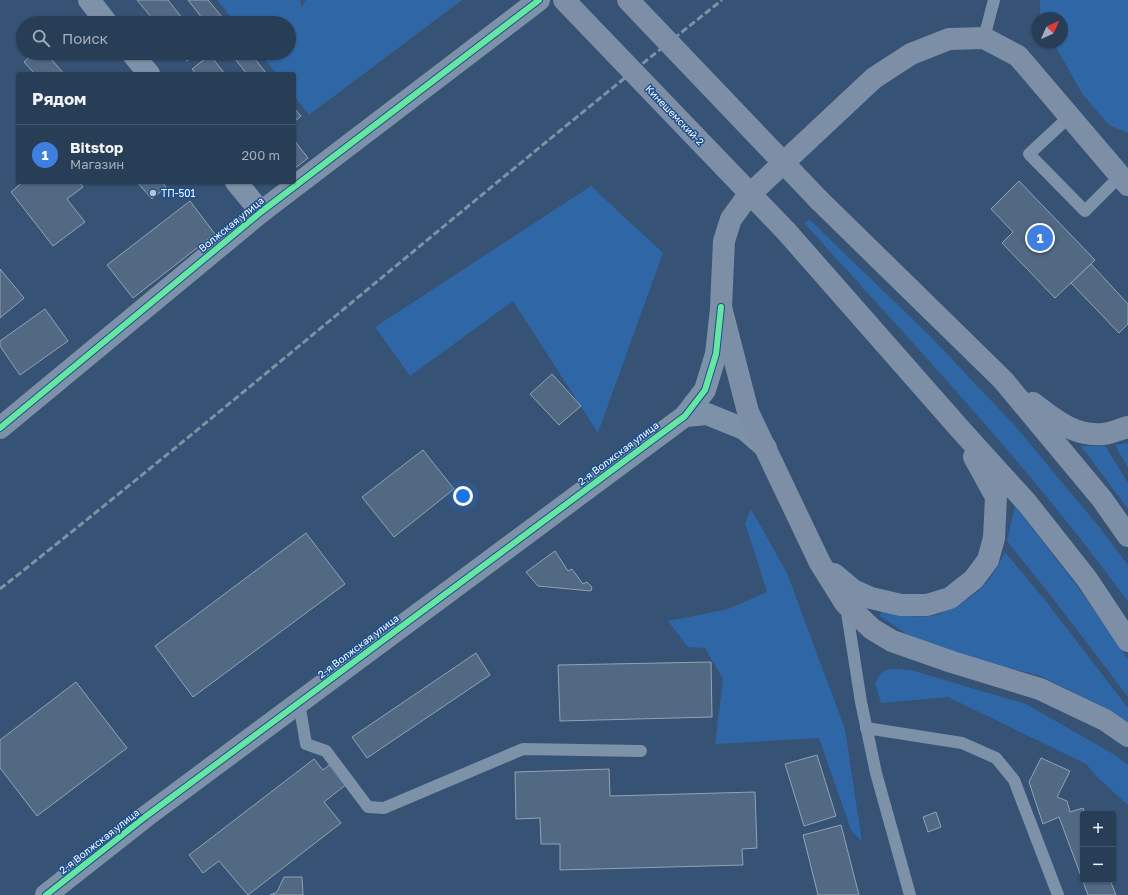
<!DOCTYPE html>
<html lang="ru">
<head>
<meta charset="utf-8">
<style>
	:root { --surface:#283e57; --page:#30455d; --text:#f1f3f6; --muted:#a5aeba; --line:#44576d; --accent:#b9c2ce }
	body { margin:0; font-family:"Golos Text",sans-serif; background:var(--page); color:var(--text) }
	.controls { position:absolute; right:12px; bottom:12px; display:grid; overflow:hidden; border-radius:4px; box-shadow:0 1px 3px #0004 }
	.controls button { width:36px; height:36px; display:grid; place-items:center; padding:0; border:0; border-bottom:1px solid var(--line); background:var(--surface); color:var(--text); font:20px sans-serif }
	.compass { position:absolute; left:1032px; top:12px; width:36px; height:36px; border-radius:50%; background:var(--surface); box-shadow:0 1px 3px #0004; rotate:45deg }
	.you { position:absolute; left:463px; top:496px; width:14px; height:14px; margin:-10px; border:3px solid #fff; border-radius:50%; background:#1a73e8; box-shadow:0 0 0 6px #1a73e833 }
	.badge { display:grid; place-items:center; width:26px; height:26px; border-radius:50%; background:var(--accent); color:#fff; font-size:13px; font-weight:700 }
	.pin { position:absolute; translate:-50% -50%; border:2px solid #fff; box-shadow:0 1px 4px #0006 }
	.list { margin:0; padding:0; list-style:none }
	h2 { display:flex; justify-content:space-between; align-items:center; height:52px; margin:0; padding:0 16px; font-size:17px }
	h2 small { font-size:13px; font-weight:400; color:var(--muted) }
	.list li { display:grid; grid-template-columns:26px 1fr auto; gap:12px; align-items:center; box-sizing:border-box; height:60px; padding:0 16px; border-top:1px solid var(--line) }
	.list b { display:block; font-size:15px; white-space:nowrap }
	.list p { margin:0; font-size:13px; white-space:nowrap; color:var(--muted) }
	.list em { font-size:13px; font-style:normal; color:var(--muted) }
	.icon { flex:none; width:22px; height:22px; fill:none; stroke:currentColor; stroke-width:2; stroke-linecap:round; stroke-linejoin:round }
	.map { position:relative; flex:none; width:1128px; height:895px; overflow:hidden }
	.search { position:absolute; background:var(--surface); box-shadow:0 1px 3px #0004; left:16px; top:16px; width:280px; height:44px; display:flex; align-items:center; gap:10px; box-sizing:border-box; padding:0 14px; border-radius:22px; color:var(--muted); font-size:15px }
	.panel { position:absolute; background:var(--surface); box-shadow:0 1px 3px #0004; left:16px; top:72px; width:280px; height:112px; border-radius:4px }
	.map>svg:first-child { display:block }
	.green { fill:#2f66a5 }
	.building { fill:#526984; stroke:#92a2b6 }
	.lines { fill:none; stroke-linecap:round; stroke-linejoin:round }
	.service { stroke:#7d92a8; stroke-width:12 }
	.minor { stroke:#7d92a8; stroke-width:22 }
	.tertiary { stroke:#7d92a8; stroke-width:22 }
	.primary { stroke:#7d8ea7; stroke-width:22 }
	.rail { stroke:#7e92a7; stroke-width:3; stroke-dasharray:7 3; stroke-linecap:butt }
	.primary-bridge { stroke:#7d8ea7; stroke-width:22 }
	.cycleway-casing { stroke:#1b4f8f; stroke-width:8 }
	.cycleway { stroke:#66e7a1; stroke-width:6 }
	.poi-dot { fill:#b9c2ce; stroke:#1b4f8f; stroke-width:1.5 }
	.labels { text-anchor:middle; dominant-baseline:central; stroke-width:3; stroke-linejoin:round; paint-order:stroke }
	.street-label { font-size:10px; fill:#fff; stroke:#1b4f8f }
	.poi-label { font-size:10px; fill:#fff; stroke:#1b4f8f; text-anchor:start }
</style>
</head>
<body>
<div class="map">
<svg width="1128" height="895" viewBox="0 0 1128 895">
	<rect width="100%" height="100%" fill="#365274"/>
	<g class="green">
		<polygon points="217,0 300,0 302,7 306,0 462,0 309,115 294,96 294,74 277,74 260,53 289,53 289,23 236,23"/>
		<polygon points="1040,0 1128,0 1128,133 1109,125 1083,95 1053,42 1062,42 1062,18 1040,18"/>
		<polygon points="591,186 663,253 598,433 513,301 410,376 375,327"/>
		<path d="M 809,219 L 929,335 L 1017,428 L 1100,528 L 1128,565 L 1128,602 C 1030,467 916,347 805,224 Z"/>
		<polygon points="1128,443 1128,468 1115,445"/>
		<polygon points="1081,446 1105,446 1128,483 1128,509"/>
		<polygon points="1015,506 1078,587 1128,659 1128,697 1051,596 1007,541"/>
		<polygon points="751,509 787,573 845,729 862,842 851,830 819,738 715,744 723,679 705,648 688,647 668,621 728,609 767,592 745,523"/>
		<path d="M 1005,552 L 1045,600 L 1128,708 L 1128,723 L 1102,706 L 1040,676 L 942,649 L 909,636 L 880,616 L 882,611 C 897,614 915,618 931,616 C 936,616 943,612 948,609 C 980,595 990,582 1005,552 Z"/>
		<polygon points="889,669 911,670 1026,704 1115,755 1128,765 1128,805 1098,778 1086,764 948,697 881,703 875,683 881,673"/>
	</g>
	<g class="building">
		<polygon points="137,0 168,0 186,23 156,23"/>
		<polygon points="188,0 208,0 227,23 206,23"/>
		<polygon points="34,53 46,53 64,74 35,74 24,62"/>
		<polygon points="181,53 196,53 187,61"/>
		<polygon points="230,53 250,53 267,74 247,74"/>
		<polygon points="210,55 225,74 196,74 192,69"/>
		<polygon points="294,108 301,116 294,122"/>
		<polygon points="294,140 308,158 294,169"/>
		<polygon points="1019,181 1095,260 1055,298 1002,243 1013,232 991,209"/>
		<polygon points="23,182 79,182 83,187 67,199 85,222 53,246 11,192"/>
		<polygon points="137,182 162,182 166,187 152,199"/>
		<polygon points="190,201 215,234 133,298 107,265"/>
		<polygon points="1091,264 1128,304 1128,324 1119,333 1071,283"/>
		<polygon points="0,269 24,298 0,318"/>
		<polygon points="45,309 68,341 20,375 0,346 0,341"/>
		<polygon points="552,374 581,406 559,425 530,394"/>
		<polygon points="423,450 454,489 394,537 362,497"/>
		<polygon points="306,533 345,584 193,697 155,646"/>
		<polygon points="555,551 568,571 572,569 583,584 587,582 592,587 591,591 538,586 526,572"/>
		<polygon points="476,653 490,675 367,758 352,737"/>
		<polygon points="711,662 712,717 560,721 558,665"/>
		<polygon points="76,682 127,748 37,816 0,768 0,740"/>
		<polygon points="817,755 836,816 804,826 785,764"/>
		<polygon points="1041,758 1070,771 1057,797 1067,801 1070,812 1083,808 1085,814 1083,814 1083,880 1110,880 1116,895 1088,895 1059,817 1043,824 1029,782"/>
		<polygon points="314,759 323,770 332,763 348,783 324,802 341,823 248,895 219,861 203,873 189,855"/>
		<polygon points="609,769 610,796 755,792 757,848 742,849 743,865 560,870 560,844 541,844 540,818 516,819 515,772"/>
		<polygon points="936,812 941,827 928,832 923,817"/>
		<polygon points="841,825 859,895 818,895 803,835"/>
		<polygon points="284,877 302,877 303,895 270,895 277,892"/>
	</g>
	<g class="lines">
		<g class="service">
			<polyline points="984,38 994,0"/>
			<polyline points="1069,117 1029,154 1085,211 1120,176"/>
			<polyline points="846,606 861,702 876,773 910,895"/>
			<polyline points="299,703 306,744 326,751 368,807 384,808 523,749 641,751"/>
			<polyline points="866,728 962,743 996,758 1014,780 1058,895"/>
		</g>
		<g class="minor">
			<polyline points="89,0 107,23"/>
			<polyline points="132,53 149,74"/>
			<polyline points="236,182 261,212"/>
			<polyline points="0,428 261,212 539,0"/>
		</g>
		<g class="tertiary">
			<polyline points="685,416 707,414 744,429 766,448"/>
			<polyline points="46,895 145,817 685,416 705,390 716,354 721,309"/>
		</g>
		<g class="primary">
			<polyline points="1128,185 1018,56 984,38 949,39 911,54 874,78 747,197 731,219 724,241 721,307 748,412 820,563 845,603 872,629 892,641 952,662 1040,689 1105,720 1128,736"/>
			<polyline points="819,200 1003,380 1102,499 1128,536"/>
			<polyline points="786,231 960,429 1027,503 1087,579 1128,641"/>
			<path d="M 1033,403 C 1054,419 1075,437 1103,434 C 1112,433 1120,429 1128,427"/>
			<polyline points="834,574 853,590 871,598 901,605 927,605 950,598 974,579 988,560 994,538 996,497 974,457"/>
		</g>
		<path class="rail" d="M 0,589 C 244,396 479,193 722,0"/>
		<g class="primary-bridge">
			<polyline points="564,0 786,231"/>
			<polyline points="628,0 819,200"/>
		</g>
		<g class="cycleway-casing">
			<g id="cycleway">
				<polyline points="0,428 261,212 539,0"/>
				<polyline points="46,895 145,817 685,416 705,390 716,354 721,307"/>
			</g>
		</g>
		<use href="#cycleway" class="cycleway"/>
	</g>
	<circle class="poi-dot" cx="153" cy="193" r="4"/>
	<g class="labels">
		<g class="street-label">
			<text transform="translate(675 115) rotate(46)">Кинешемский-2</text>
			<text transform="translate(231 224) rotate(-39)">Волжская улица</text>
			<text transform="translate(618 453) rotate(-37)">2-я Волжская улица</text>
			<text transform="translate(358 646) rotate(-37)">2-я Волжская улица</text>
			<text transform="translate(99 841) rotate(-38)">2-я Волжская улица</text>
		</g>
		<g class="poi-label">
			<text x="161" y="193">ТП-501</text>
		</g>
	</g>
</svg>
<div class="controls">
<button>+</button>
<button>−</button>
</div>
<svg class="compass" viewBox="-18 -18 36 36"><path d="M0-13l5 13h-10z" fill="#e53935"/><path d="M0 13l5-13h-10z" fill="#a5aeba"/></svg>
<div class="you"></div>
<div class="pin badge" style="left:1040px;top:238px;background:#3f7fe0">1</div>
<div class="search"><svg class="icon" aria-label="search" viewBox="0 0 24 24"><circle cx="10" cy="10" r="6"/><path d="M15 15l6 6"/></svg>Поиск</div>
<section class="panel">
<h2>Рядом<small></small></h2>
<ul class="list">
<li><span class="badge" style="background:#3f7fe0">1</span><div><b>Bitstop</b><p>Магазин</p></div><em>200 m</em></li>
</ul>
</section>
</div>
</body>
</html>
